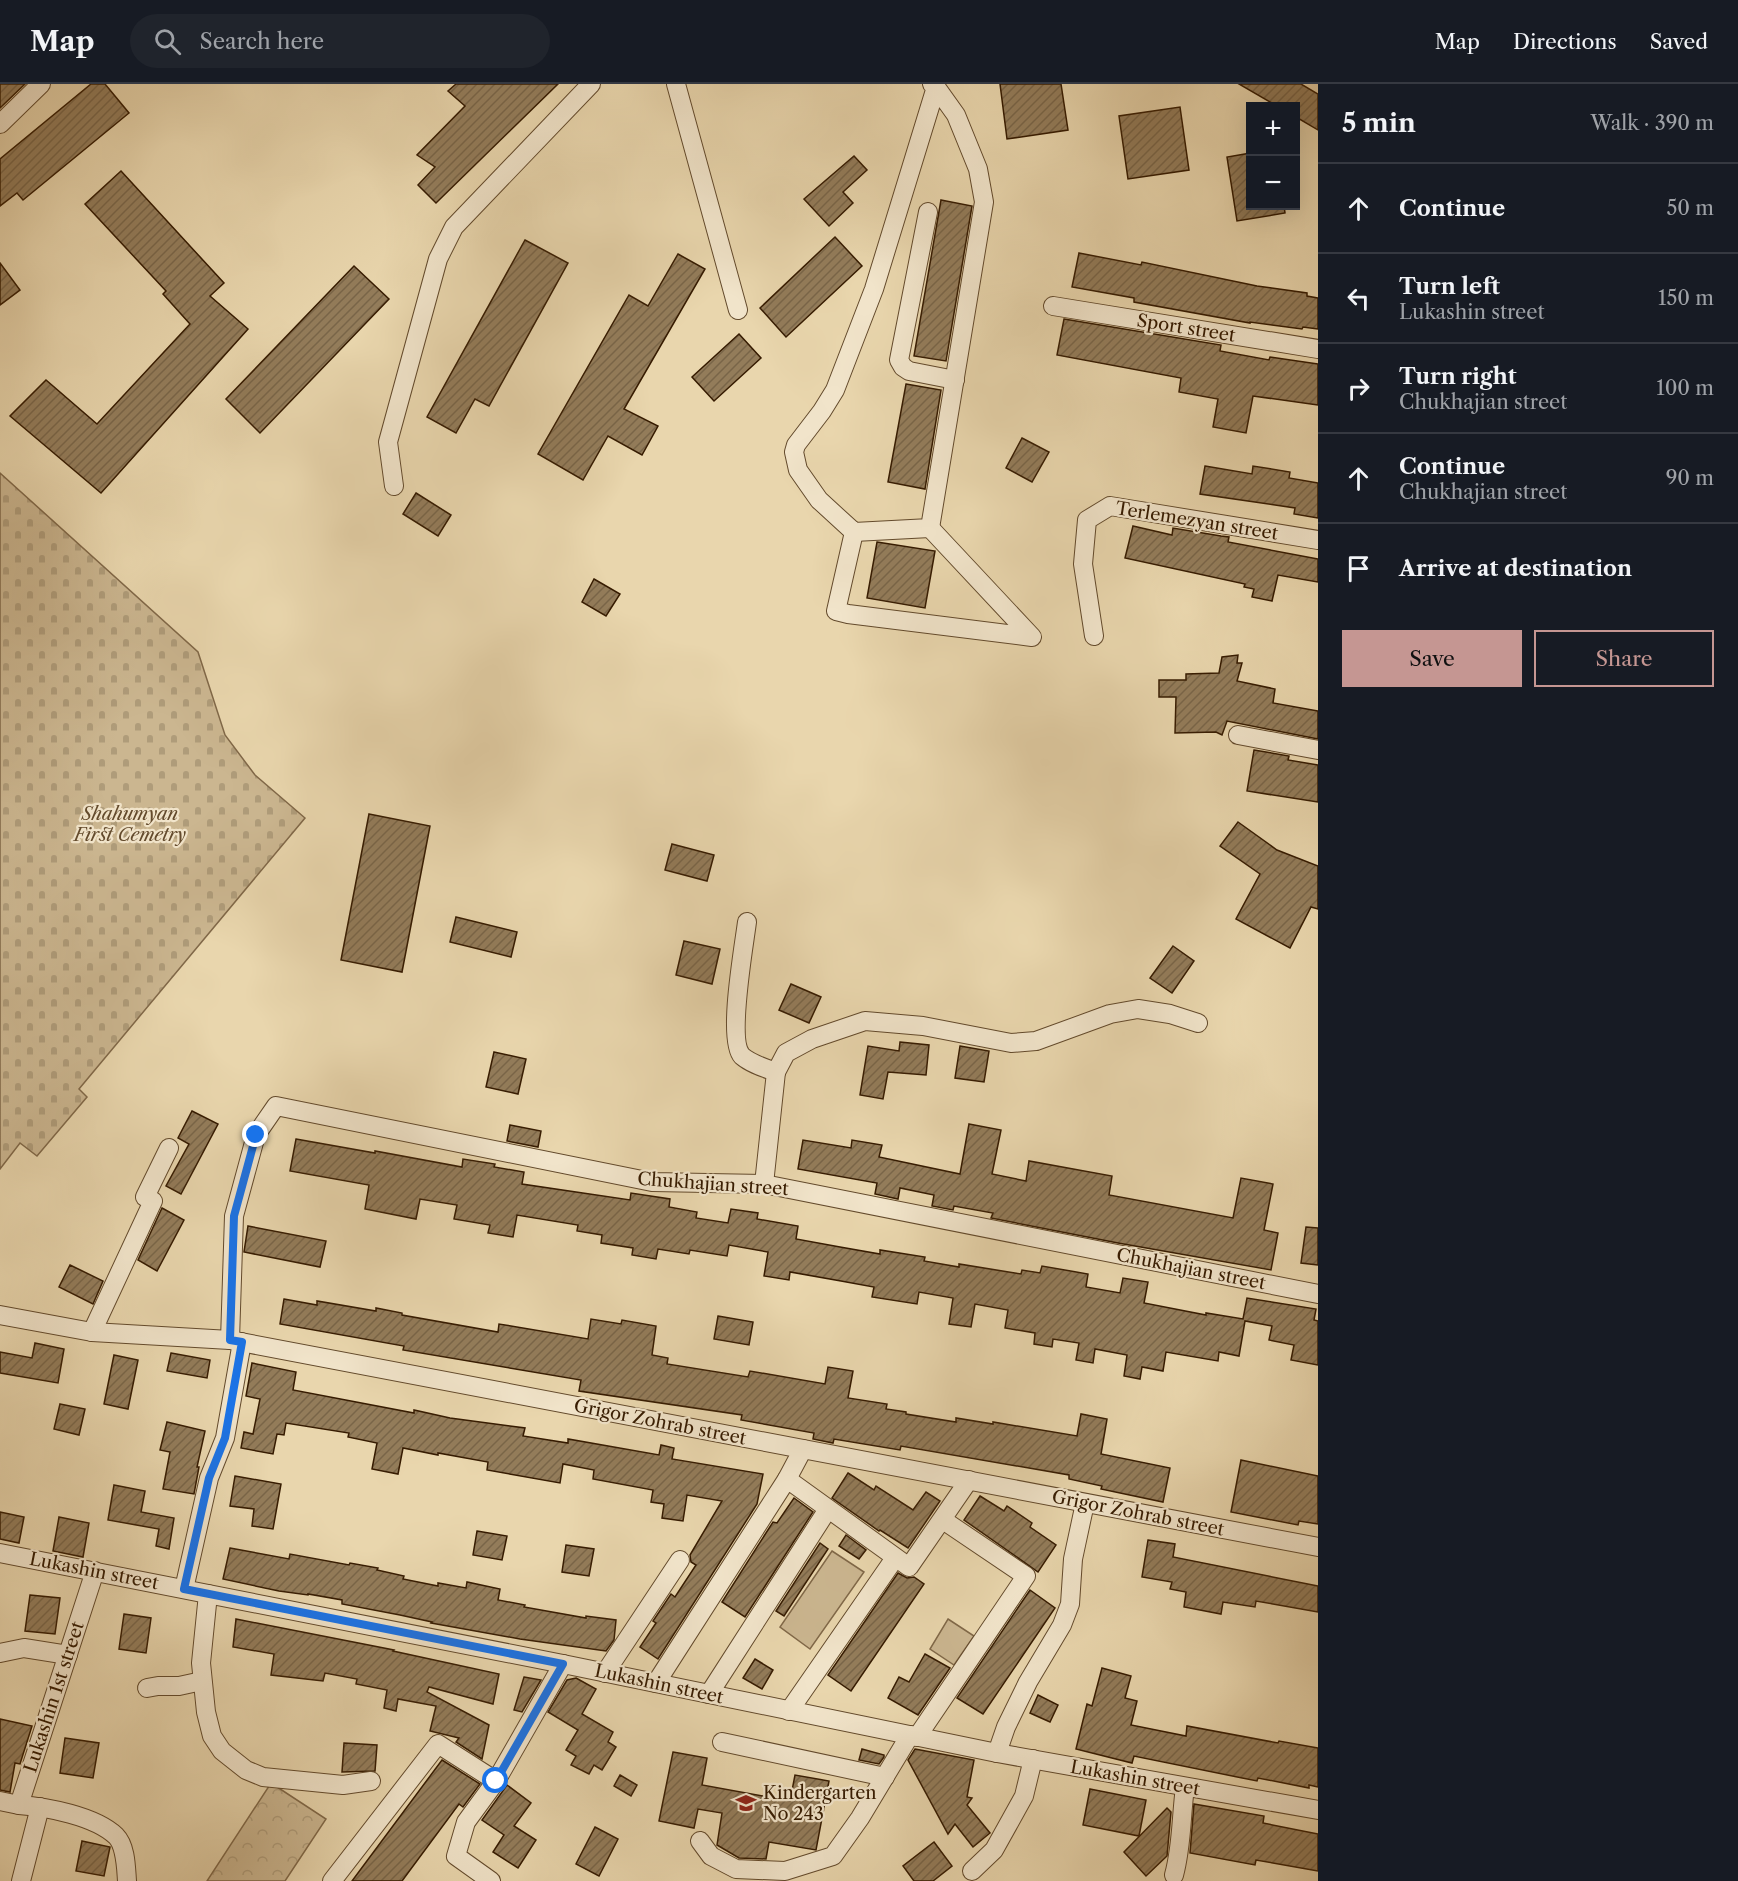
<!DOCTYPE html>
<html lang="en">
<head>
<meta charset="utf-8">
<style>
	:root { --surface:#171b24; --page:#20242c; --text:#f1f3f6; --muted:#9ea1a6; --line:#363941; --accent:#c59692 }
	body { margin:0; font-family:"Libre Caslon Text",serif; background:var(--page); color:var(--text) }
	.controls { position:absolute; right:18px; top:18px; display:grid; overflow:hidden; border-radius:0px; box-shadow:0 6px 24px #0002 }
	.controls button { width:54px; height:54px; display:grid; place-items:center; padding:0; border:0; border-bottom:2px solid var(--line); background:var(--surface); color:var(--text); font:30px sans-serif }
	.stop { position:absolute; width:18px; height:18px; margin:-14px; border:4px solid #1a73e8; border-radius:50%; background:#fff }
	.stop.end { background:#1a73e8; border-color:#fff; box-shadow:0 2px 6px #0008 }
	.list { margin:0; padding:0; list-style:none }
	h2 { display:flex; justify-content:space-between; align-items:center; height:78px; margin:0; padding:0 24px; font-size:26px }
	h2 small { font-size:20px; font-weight:400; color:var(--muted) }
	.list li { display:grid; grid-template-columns:39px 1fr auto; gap:18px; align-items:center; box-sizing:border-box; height:90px; padding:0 24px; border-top:2px solid var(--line) }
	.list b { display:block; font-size:22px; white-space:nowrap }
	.list p { margin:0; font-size:20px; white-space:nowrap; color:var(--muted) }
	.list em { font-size:20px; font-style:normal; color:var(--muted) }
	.actions { display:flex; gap:12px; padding:18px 24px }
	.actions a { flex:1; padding:14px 0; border:2px solid var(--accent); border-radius:0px; text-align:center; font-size:21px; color:var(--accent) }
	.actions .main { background:var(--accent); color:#111 }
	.icon { flex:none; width:33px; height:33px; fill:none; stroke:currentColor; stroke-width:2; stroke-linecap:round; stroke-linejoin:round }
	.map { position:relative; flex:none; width:1318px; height:1797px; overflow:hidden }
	header { display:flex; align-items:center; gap:36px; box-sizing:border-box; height:84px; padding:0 30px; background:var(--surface); border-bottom:2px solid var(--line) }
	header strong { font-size:28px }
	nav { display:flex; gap:33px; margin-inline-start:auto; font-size:21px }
	.search { width:420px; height:54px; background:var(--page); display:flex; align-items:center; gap:15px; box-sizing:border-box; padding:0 21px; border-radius:33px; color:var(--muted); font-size:22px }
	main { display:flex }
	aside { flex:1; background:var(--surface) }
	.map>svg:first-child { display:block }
	.forest { fill:url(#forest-crowns); stroke:#806848; stroke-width:1.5 }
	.cemetery { fill:url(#cemetery-stones); stroke:#806848; stroke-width:1.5 }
	.pitch { fill:#cbb690; stroke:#806848; stroke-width:1.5 }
	.building { fill:url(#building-hatch); stroke:#361b01; stroke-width:1.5 }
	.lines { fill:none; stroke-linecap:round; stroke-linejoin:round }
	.minor-casing { stroke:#634a2c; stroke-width:20 }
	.minor { stroke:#f1e4ca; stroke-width:18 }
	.route { stroke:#1a73e8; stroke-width:8 }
	.labels { text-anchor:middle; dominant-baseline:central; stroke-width:4.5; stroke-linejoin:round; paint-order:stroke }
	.street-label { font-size:18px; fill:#361b01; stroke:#f1e4ca }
	.park-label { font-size:18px; font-style:italic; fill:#634a2c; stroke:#f1e4ca }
	.poi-label { font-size:18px; fill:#361b01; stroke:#f1e4ca; text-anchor:start }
</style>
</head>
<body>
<header>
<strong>Map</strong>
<div class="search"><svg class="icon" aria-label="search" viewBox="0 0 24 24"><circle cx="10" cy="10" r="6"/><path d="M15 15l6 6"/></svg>Search here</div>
<nav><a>Map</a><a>Directions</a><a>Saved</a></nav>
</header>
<main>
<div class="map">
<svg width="1318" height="1797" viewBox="0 0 1318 1797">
	<defs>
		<pattern id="forest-crowns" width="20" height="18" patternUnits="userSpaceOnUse" patternTransform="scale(1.5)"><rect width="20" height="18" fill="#cbb690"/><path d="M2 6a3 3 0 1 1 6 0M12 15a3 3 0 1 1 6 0" fill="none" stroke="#af9c7a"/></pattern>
		<pattern id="cemetery-stones" width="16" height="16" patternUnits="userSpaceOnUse" patternTransform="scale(1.5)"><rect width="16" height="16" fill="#cbb690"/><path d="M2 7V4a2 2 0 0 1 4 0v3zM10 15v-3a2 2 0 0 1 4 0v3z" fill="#af9c7a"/></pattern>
		<pattern id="building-hatch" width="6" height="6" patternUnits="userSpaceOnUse" patternTransform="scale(1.5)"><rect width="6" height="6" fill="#937c5a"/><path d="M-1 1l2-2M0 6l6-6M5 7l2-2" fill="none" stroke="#796548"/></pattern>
	</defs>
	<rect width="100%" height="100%" fill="#e9d6ad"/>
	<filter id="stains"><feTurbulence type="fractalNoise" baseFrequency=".00333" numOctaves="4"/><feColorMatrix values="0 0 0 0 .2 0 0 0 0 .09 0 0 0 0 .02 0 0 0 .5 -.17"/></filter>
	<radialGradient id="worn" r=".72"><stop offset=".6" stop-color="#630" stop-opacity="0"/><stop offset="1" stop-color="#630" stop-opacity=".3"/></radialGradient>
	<polygon class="forest" points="271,1699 326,1735 285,1797 207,1797"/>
	<polygon class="cemetery" points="0,389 198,568 225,651 255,691 305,734 79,1005 87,1013 37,1072 20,1059 0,1085"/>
	<g class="pitch">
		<polygon points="832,1467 864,1488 810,1565 780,1543"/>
		<polygon points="948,1535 974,1552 954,1581 930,1565"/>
	</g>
	<g class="building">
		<polygon points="0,0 25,0 0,24"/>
		<polygon points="91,0 105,0 129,29 23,116 17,109 0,122 0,75"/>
		<polygon points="456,0 558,0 436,119 418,101 435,83 417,71 465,22 448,7"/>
		<polygon points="1000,0 1061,0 1068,46 1007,55"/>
		<polygon points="1239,0 1301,0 1318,10 1318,46 1296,33 1296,22 1277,22"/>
		<polygon points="1180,23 1189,86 1128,95 1119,32"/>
		<polygon points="1251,69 1251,122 1284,122 1285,129 1237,137 1227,73"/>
		<polygon points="854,72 867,86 843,108 853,119 829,142 804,115"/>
		<polygon points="121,87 224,199 210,212 248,245 101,409 10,332 46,296 97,340 190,240 163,210 166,207 85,120"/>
		<polygon points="941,116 972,122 946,277 914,272"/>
		<polygon points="835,153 862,182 786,253 760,224"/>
		<polygon points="525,156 568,179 489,322 475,315 456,349 427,333"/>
		<polygon points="1079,169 1141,181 1142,178 1257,202 1307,209 1307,212 1318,214 1318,245 1303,243 1302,245 1250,238 1250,239 1134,218 1134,214 1072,203"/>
		<polygon points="678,170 705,185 624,325 658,342 642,371 608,352 583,396 538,370 629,211 648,222"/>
		<polygon points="0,179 20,206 0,221"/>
		<polygon points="354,182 389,215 260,349 226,315"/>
		<polygon points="1064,235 1221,261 1220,267 1269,276 1270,273 1318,280 1318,321 1253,312 1246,349 1213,343 1218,315 1179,308 1181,294 1057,271"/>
		<polygon points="739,250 761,274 714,317 692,293"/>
		<polygon points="906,300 941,306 925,405 888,398"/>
		<polygon points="1022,354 1049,368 1032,398 1006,384"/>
		<polygon points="1205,382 1252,390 1253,382 1290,388 1289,394 1318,399 1318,434 1294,430 1295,424 1200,410"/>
		<polygon points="416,409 451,431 438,452 403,430"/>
		<polygon points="1133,442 1172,451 1173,444 1221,452 1229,453 1228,458 1318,475 1318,498 1278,491 1272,517 1252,513 1254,505 1244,503 1245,500 1125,474"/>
		<polygon points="877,458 935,467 925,524 867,514"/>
		<polygon points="594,495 620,510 606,532 582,518"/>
		<polygon points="1238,571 1237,579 1242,579 1237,597 1275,605 1273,619 1318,627 1318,655 1227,637 1222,651 1216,648 1175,649 1176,613 1159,613 1159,596 1186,596 1186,590 1219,589 1222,573"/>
		<polygon points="1254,666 1289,672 1288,676 1318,681 1318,718 1247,707"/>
		<polygon points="369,730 430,742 402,888 341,876"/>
		<polygon points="1238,738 1277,766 1318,782 1318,825 1311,823 1290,864 1236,835 1260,790 1220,762"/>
		<polygon points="672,760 714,771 707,797 665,786"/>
		<polygon points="456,833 517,848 511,873 450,858"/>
		<polygon points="684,857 720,865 712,900 676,891"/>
		<polygon points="1173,862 1194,877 1172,909 1150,894"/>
		<polygon points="791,900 821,913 809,939 779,926"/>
		<polygon points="900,958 929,961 926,991 888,988 883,1015 860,1011 868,962 899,967"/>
		<polygon points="960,962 989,967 984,998 955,994"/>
		<polygon points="494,968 526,975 518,1010 486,1003"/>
		<polygon points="192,1027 218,1040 181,1110 166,1102 189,1060 178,1054"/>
		<polygon points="969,1040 1001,1046 992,1090 1026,1097 1029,1077 1112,1092 1109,1111 1233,1134 1241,1094 1273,1100 1264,1146 1278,1149 1271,1186 1118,1159 991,1134 993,1129 954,1122 953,1126 932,1122 934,1111 900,1104 898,1115 875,1110 877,1099 798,1085 803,1056 851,1064 852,1056 882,1061 879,1073 960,1090"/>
		<polygon points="510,1041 541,1047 538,1063 507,1057"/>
		<polygon points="296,1055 375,1069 375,1067 462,1083 463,1075 495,1080 494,1083 524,1088 522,1100 630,1116 631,1109 670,1115 669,1123 697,1128 696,1134 728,1139 731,1125 758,1129 757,1135 798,1142 796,1155 840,1163 880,1170 880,1166 925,1173 924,1177 959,1183 959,1180 1021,1190 1022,1186 1040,1189 1042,1182 1088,1190 1086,1203 1120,1209 1123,1194 1148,1198 1144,1219 1206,1231 1206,1229 1243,1235 1247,1214 1316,1225 1314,1236 1318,1237 1318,1281 1291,1276 1294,1261 1269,1256 1272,1242 1245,1237 1239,1272 1219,1268 1218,1277 1166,1268 1163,1287 1142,1283 1140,1295 1124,1292 1127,1271 1095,1265 1093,1279 1076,1276 1079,1259 1053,1255 1052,1263 1034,1260 1035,1249 1005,1244 1008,1226 975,1220 971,1243 949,1240 953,1214 919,1208 917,1220 872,1213 874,1203 841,1197 790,1188 789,1196 764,1192 768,1168 729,1161 727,1172 690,1166 689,1170 658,1165 656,1175 632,1171 633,1164 601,1159 602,1151 577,1147 578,1141 517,1131 513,1153 488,1149 490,1141 454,1135 457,1121 420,1115 416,1135 365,1125 369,1101 290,1087"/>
		<polygon points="162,1124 184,1136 157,1187 138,1176"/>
		<polygon points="248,1142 326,1157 320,1183 244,1168"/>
		<polygon points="1306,1143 1318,1144 1318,1181 1301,1179"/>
		<polygon points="70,1181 103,1197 93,1220 59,1203"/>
		<polygon points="284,1215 317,1221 317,1217 376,1227 376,1224 402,1229 402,1231 498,1248 499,1240 588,1255 591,1235 621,1240 622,1236 656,1242 652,1271 668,1274 667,1280 748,1293 750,1287 825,1300 828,1283 853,1287 848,1314 887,1320 886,1325 906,1328 906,1330 956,1338 956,1334 993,1340 993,1338 1077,1352 1081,1330 1107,1335 1101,1370 1170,1384 1163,1418 1101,1405 1102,1402 1069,1395 1069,1391 901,1362 900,1366 834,1355 833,1359 813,1355 814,1349 741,1336 742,1331 579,1307 581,1296 403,1266 404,1262 280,1240"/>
		<polygon points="718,1232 753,1238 749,1261 714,1255"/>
		<polygon points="35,1259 64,1265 58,1299 0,1289 0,1268 32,1274"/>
		<polygon points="171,1269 210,1276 207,1294 167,1287"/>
		<polygon points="114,1271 138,1276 128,1325 104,1320"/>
		<polygon points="252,1279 296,1288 293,1306 414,1329 414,1326 450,1334 525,1344 523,1352 568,1359 568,1355 659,1371 661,1361 674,1364 672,1375 763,1390 757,1420 658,1575 640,1563 656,1539 653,1537 671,1510 675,1513 696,1481 691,1478 690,1471 722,1417 687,1411 683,1437 662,1434 664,1420 651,1418 653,1406 593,1395 594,1386 563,1380 560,1399 487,1386 488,1378 438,1369 438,1371 403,1364 398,1390 372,1385 377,1359 348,1353 349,1349 286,1339 284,1351 277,1350 273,1370 241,1364 244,1348 253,1350 260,1315 246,1312"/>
		<polygon points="60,1320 85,1325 79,1351 54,1345"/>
		<polygon points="167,1338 205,1347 197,1383 199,1383 194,1410 163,1405 170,1368 160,1366"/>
		<polygon points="1241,1376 1318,1392 1318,1440 1299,1437 1298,1441 1231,1428"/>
		<polygon points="848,1389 874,1406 876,1402 913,1426 926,1408 940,1417 908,1464 880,1446 879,1447 832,1414"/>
		<polygon points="235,1392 281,1400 273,1445 252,1442 254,1425 230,1422"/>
		<polygon points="114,1401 145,1407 141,1428 174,1434 169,1465 156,1462 159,1445 108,1436"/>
		<polygon points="980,1412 1004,1427 1007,1422 1032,1439 1030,1443 1056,1461 1038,1488 964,1436"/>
		<polygon points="794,1414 813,1428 745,1533 722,1518 773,1438 777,1439"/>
		<polygon points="0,1428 24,1433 19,1459 0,1455"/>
		<polygon points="59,1433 89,1439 83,1473 53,1467"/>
		<polygon points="477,1447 507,1452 502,1476 473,1471"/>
		<polygon points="846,1451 866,1466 859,1475 839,1462"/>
		<polygon points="1148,1456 1175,1460 1173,1473 1318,1502 1318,1528 1256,1517 1255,1523 1223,1518 1221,1530 1184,1523 1186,1508 1170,1505 1172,1498 1142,1493"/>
		<polygon points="820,1459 828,1465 784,1532 776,1527"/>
		<polygon points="566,1461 594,1465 589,1492 562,1488"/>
		<polygon points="230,1464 289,1475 290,1470 349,1481 350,1479 378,1484 377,1486 404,1492 403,1495 438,1502 438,1499 466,1504 467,1498 500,1505 498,1516 525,1521 524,1523 586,1534 586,1532 616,1536 614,1556 606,1567 520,1555 431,1539 432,1538 400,1531 342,1520 342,1516 308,1510 308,1511 279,1507 223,1495"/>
		<polygon points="898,1489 907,1494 914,1493 924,1500 851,1607 828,1591"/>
		<polygon points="1030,1506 1055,1524 983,1630 957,1614"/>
		<polygon points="30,1511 60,1514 55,1550 25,1547"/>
		<polygon points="124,1530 151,1534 146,1569 119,1565"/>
		<polygon points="236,1535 394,1566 393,1567 499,1590 493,1620 429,1603 427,1608 489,1641 482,1675 456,1658 459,1654 430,1647 436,1622 398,1615 396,1627 384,1624 387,1606 356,1600 357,1595 325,1589 323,1597 271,1591 274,1570 233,1563"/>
		<polygon points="925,1570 950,1584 918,1631 888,1614 899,1593 909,1598"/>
		<polygon points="755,1575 773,1586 762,1605 743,1594"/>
		<polygon points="1102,1584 1131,1592 1125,1614 1137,1617 1131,1641 1186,1652 1187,1642 1278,1659 1279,1657 1318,1664 1318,1703 1309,1701 1309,1704 1258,1694 1257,1697 1134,1672 1132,1679 1076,1665 1087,1620 1092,1622"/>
		<polygon points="524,1593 541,1596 522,1628 514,1626"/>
		<polygon points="576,1594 596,1605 582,1630 613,1648 608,1658 616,1663 602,1686 594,1681 589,1690 571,1681 576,1672 566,1666 578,1646 548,1628 567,1596"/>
		<polygon points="1038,1611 1058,1621 1050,1638 1030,1629"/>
		<polygon points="0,1635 32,1642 20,1680 15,1679 10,1708 0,1706"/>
		<polygon points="65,1654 99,1659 93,1694 60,1689"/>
		<polygon points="344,1659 377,1661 375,1687 342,1688"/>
		<polygon points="862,1665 884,1671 884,1673 879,1680 859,1676"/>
		<polygon points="915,1665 974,1676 967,1713 972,1714 967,1721 990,1749 973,1763 955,1740 948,1750 908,1676"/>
		<polygon points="673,1668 707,1674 702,1701 790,1717 795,1691 829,1697 816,1766 769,1758 766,1775 739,1774 717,1761 722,1729 698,1725 694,1744 659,1737"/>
		<polygon points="442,1676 480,1700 463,1723 459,1720 402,1797 352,1797"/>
		<polygon points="620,1691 637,1701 631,1712 614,1702"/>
		<polygon points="507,1701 531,1719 514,1742 536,1756 518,1784 493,1768 504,1751 482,1736"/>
		<polygon points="1090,1705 1146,1716 1139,1752 1083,1741"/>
		<polygon points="1194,1720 1264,1732 1263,1739 1318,1750 1318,1787 1256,1776 1255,1781 1190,1769"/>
		<polygon points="1167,1724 1171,1728 1167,1772 1146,1792 1124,1768"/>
		<polygon points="595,1743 618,1755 599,1792 576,1780"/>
		<polygon points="82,1757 110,1763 104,1792 76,1787"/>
		<polygon points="934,1758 952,1782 933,1797 914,1797 903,1782"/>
	</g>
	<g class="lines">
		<g class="minor-casing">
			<g id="minor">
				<polyline points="676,0 738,226"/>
				<polyline points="932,0 936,3 956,31 978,85 984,118 930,444 854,448 819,416 798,386 794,368 796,361 822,327 835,306 874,205 936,3"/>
				<polyline points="0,40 41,0"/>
				<polyline points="928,128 899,276 903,283 909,287 955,296"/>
				<polyline points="1053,222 1318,265"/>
				<polyline points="394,402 388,358 438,175 454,143 591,0"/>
				<polyline points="854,448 836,527 848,530 1032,553 930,444"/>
				<polyline points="1094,552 1083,480 1087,436 1110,422 1318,456"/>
				<polyline points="1238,651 1318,666"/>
				<path d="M 747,838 C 744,862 727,956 742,972 C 751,980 765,984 776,988 L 764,1100"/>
				<polyline points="776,988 786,969 812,955 865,937 923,942 1011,959 1036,957 1110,930 1138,925 1170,930 1198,939"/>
				<polyline points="0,1231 92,1248 230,1256 1318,1463"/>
				<polyline points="92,1248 153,1117 145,1113 169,1064"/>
				<polyline points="230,1256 234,1132 256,1051 276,1022 652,1098 764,1100 1318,1210"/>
				<polyline points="787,1395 803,1365"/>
				<polyline points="0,1469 563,1580 997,1669 1318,1726"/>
				<polyline points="184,1505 209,1394 225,1354 242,1258"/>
				<polyline points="208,1510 201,1579 206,1628 212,1652 222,1667 246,1686 263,1693 343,1701 371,1697"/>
				<polyline points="0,1569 24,1564 68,1571"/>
				<polyline points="605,1589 680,1476"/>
				<polyline points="656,1599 787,1395 909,1483 969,1396"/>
				<polyline points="147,1604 158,1602 179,1602 202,1597"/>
				<polyline points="709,1610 828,1425"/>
				<polyline points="789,1627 895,1474"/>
				<polyline points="917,1653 1026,1492 943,1436"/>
				<polyline points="722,1658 885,1693"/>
				<polyline points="997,1669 1006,1643 1028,1598 1062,1541 1070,1520 1073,1475 1085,1419"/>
				<polyline points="0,1717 19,1721 95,1487"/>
				<path d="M 19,1721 C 47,1723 95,1732 116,1752 C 126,1762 126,1784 127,1797"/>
				<polyline points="700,1757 711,1772 736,1785 785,1787 833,1772 860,1734 910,1651"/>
				<polyline points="972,1787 994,1766 1024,1712 1033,1675"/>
				<path d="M 1174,1791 C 1182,1762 1181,1733 1185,1703"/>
				<polyline points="21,1797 40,1723"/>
				<polyline points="332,1797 438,1660 496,1697 563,1580"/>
				<polyline points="491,1797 456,1772 466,1738 496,1697"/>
			</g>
		</g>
		<use href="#minor" class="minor"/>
	</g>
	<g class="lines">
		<polyline class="route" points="256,1051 234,1132 230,1256 242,1258 225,1354 209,1394 184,1505 563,1580 496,1697"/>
	</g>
	<defs>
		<g id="school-bare" transform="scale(1.62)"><path d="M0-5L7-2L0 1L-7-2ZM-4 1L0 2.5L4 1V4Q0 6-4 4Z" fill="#8f2418" stroke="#f1e4ca" stroke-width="2.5" paint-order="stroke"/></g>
	</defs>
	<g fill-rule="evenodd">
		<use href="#school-bare" x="746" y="1719"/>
	</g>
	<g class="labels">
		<g class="street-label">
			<text transform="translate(1186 244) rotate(9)">Sport street</text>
			<text transform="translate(1197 437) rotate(9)">Terlemezyan street</text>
			<text transform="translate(713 1100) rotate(4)">Chukhajian street</text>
			<text transform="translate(1191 1185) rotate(11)">Chukhajian street</text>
			<text transform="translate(660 1338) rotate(11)">Grigor Zohrab street</text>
			<text transform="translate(1138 1429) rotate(11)">Grigor Zohrab street</text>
			<text transform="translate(94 1487) rotate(11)">Lukashin street</text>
			<text transform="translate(659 1600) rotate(12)">Lukashin street</text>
			<text transform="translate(54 1613) rotate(-72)">Lukashin 1st street</text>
			<text transform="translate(1135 1694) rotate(10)">Lukashin street</text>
		</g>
		<g class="park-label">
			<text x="130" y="730">Shahumyan<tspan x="130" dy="21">First Cemetry</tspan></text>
		</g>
		<g class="poi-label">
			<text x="763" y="1709">Kindergarten<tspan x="763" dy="21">No 243</tspan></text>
		</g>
	</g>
	<rect width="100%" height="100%" filter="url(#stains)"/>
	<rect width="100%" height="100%" fill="url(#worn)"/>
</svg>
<div class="controls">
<button>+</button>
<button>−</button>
</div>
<div class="stop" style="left:496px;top:1697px"></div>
<div class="stop end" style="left:256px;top:1051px"></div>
</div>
<aside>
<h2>5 min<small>Walk · 390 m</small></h2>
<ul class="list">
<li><svg class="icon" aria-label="ahead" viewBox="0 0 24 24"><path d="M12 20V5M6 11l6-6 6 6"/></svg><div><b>Continue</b></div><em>50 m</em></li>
<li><svg class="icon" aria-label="left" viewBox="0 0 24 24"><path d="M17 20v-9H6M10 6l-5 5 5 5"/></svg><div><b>Turn left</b><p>Lukashin street</p></div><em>150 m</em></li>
<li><svg class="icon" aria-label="right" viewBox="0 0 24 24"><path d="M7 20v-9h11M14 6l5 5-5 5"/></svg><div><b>Turn right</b><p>Chukhajian street</p></div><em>100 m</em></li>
<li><svg class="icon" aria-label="ahead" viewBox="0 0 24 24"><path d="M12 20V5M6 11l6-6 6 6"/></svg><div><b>Continue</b><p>Chukhajian street</p></div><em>90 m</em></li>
<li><svg class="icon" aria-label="arrive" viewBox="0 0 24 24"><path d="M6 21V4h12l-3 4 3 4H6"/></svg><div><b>Arrive at destination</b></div></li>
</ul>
<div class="actions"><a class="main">Save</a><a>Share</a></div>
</aside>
</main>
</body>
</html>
